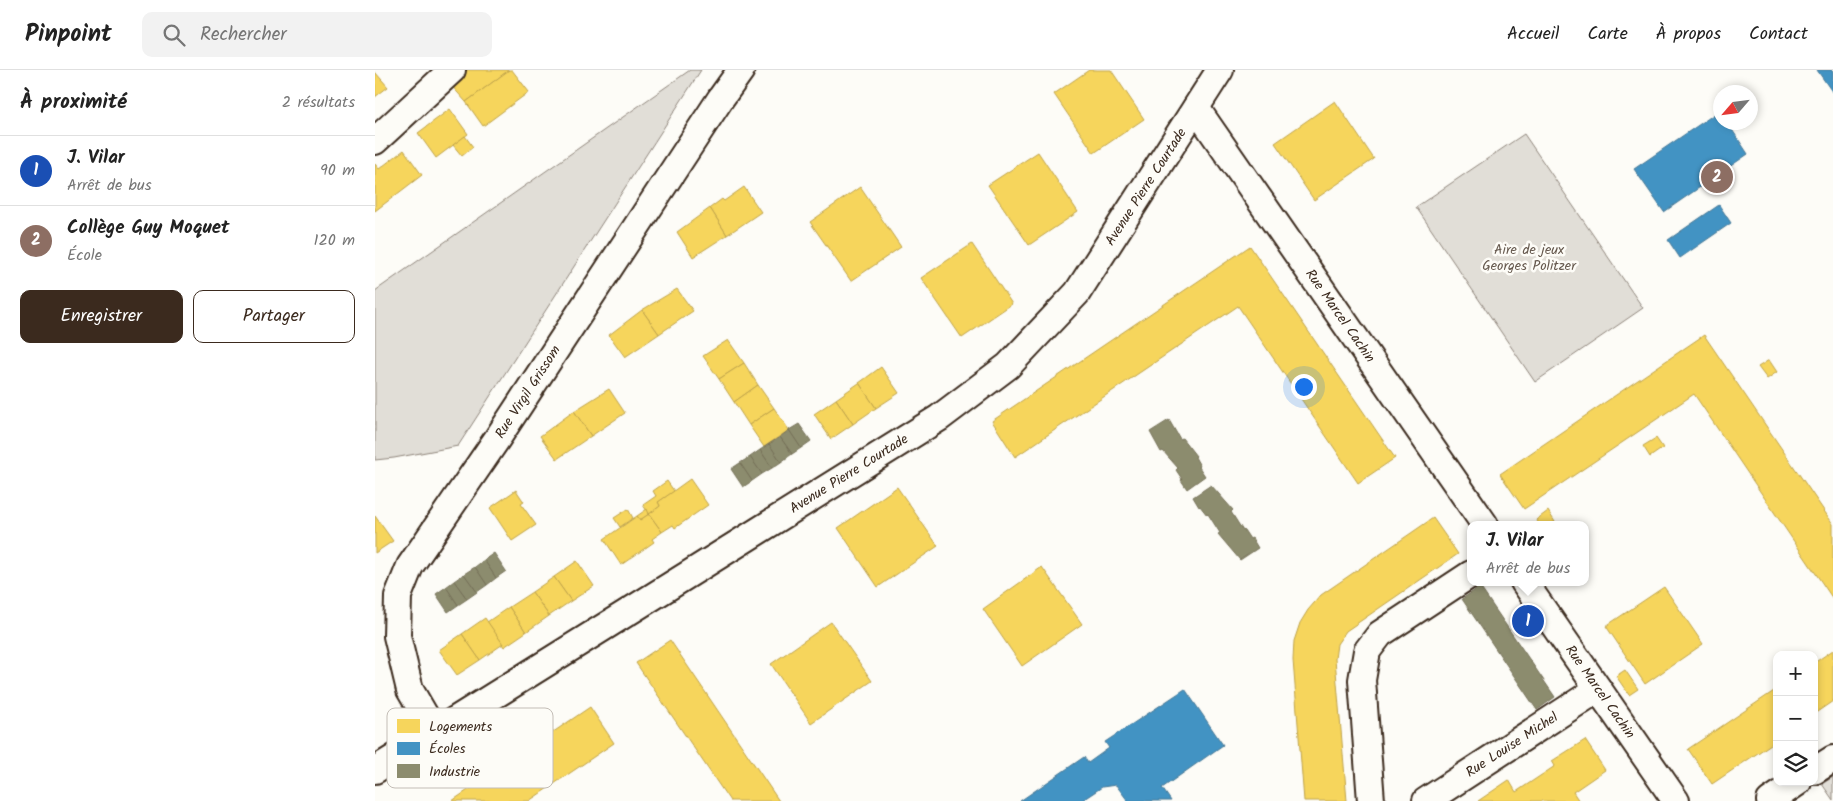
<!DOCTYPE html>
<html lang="fr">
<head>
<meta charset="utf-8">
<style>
	:root { --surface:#fff; --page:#f2f2f2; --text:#222; --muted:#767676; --line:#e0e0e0; --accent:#3b2a1e }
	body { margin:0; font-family:Kalam,sans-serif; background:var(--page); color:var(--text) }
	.controls { position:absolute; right:15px; bottom:15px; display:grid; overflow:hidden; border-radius:10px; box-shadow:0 2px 8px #0003 }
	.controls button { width:45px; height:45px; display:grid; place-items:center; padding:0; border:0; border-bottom:1px solid var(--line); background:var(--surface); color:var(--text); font:25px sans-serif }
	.compass { position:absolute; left:1338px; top:15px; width:45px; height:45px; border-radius:50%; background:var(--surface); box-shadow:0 2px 8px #0003; rotate:242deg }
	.you { position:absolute; left:928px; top:316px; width:18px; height:18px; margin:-12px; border:4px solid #fff; border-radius:50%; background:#1a73e8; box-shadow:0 0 0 8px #1a73e833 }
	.badge { display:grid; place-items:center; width:32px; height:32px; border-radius:50%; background:var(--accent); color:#fff; font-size:16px; font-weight:700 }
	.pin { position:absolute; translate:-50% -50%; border:2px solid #fff; box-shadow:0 1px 5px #0006 }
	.popup { position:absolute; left:1092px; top:451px; width:122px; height:65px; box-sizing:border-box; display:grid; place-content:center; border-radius:10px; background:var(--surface); filter:drop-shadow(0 1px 4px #0005); font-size:16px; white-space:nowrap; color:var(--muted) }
	.popup b { font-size:19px; color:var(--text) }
	.popup::after { content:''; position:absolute; left:50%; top:100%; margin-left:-10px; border:10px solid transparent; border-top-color:var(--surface) }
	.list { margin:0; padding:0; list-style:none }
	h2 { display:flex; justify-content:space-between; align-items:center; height:65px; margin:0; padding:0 20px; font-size:21px }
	h2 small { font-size:16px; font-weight:400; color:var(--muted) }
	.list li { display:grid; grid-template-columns:32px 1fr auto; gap:15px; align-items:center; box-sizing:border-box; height:70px; padding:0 20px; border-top:1px solid var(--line) }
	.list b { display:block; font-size:19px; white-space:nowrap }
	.list p { margin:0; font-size:16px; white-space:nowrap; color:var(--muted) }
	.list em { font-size:16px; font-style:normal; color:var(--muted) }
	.actions { display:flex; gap:10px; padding:15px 20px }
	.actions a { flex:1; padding:11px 0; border:1px solid var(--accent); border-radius:10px; text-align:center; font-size:18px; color:var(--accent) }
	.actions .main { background:var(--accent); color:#fff }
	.icon { flex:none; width:28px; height:28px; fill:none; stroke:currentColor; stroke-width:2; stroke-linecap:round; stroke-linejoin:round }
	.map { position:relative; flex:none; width:1458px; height:731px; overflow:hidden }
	header { display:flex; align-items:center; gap:30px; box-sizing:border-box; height:70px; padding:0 25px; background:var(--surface); border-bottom:1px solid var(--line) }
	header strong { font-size:24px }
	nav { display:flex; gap:28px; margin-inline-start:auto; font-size:18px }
	.search { width:350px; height:45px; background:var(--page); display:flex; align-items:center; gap:12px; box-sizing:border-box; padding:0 18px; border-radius:10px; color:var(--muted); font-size:19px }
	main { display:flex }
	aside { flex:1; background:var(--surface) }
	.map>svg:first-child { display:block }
	.green { fill:#e1ded7; stroke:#8e847a }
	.homes { fill:#f6d55c; stroke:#bea249 }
	.schools { fill:#4393c3; stroke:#417492 }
	.industry { fill:#8c8c6e; stroke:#746f56 }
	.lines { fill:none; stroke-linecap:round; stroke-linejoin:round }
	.minor-casing { stroke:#3b2a1e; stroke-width:30 }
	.minor { stroke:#fdfcf7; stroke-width:26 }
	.labels { text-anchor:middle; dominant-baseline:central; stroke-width:5; stroke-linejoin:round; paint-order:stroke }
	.street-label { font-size:14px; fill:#3b2a1e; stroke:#fdfcf7 }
	.park-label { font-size:14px; fill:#64574c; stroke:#fdfcf7 }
	.key { fill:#fdfcf7; stroke:#c3bdb6; stroke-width:1 }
	.key-label { font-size:14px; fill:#3b2a1e }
</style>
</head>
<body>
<header>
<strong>Pinpoint</strong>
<div class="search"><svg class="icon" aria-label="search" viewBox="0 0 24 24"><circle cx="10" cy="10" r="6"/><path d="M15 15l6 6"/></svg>Rechercher</div>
<nav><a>Accueil</a><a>Carte</a><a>À propos</a><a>Contact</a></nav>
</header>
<main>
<aside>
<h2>À proximité<small>2 résultats</small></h2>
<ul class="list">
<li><span class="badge" style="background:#1a4fb4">1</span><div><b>J. Vilar</b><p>Arrêt de bus</p></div><em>90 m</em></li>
<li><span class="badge" style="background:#8d6e63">2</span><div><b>Collège Guy Moquet</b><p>École</p></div><em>120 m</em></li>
</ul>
<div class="actions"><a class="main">Enregistrer</a><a>Partager</a></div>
</aside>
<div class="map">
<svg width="1458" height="731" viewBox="0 0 1458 731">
	<rect width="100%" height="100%" fill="#fdfcf7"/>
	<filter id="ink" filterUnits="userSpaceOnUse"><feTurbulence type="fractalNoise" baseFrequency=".02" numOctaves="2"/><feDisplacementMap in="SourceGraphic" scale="10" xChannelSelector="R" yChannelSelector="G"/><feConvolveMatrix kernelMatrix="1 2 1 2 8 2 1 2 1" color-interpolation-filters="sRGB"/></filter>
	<g filter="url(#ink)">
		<g class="green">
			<polygon points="315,0 326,0 83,376 19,388 0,390 0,221"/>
			<polygon points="1149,64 1268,238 1160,312 1041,137"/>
			<polygon points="1458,707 1458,730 1447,714"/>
		</g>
		<g class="homes">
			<polygon points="90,0 134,0 91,32 75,14"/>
			<polygon points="134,0 137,0 154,22 108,56 91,32"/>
			<polygon points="714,0 736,0 769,49 719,83 679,24"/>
			<polygon points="0,2 13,17 0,27"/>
			<polygon points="960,31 999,89 939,130 900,73"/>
			<polygon points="75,39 93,64 61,88 43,63"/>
			<polygon points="90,66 98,77 87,86 78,75"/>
			<polygon points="29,80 47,105 0,141 0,94 4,99"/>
			<polygon points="663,82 703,142 654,175 613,115"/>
			<polygon points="369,117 386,142 352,165 335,138 347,129 349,131"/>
			<polygon points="485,117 526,177 476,211 435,152"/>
			<polygon points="335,138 352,165 318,187 302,162"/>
			<polygon points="597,174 637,234 587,268 546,208"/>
			<polygon points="875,176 1020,388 983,413 863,236 640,387 617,351"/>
			<polygon points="302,219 318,241 284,264 267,240"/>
			<polygon points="267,240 284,264 250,287 234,265"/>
			<polygon points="1329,265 1458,454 1458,529 1319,324 1149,439 1125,404"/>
			<polygon points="353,270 369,293 344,309 328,286"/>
			<polygon points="1394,290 1402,302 1392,309 1383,297"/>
			<polygon points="369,293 383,315 359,332 344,309"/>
			<polygon points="506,297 524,323 501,338 484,313"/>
			<polygon points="484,313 501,338 478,354 461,329"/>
			<polygon points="383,315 399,338 374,355 359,332"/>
			<polygon points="234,319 250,343 216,366 199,341"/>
			<polygon points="461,329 478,354 456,369 439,344"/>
			<polygon points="399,338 414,360 389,377 374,355"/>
			<polygon points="199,341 216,366 182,389 165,366"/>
			<polygon points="1281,368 1288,378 1275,387 1268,376"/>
			<polygon points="315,409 333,435 300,458 298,455 287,462 274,444 285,436 283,432"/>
			<polygon points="292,411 299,421 283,432 285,436 274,444 268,435 281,426 278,421"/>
			<polygon points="522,417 563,476 503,517 463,458"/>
			<polygon points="141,420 149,432 146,434 161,455 137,471 115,438"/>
			<polygon points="253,439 258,448 245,457 239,448"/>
			<polygon points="272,439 274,444 265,450 262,446"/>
			<polygon points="1173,441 1180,452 1176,455 1164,455 1161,450"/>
			<polygon points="274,444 287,462 277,469 279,472 246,495 229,469 262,446 265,450"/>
			<polygon points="0,446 18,471 0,483"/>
			<polygon points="1058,448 1083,484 971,561 962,574 960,589 972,731 929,731 918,590 919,571 925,553 933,540 946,525"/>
			<polygon points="202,491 219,516 196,531 179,507"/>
			<polygon points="667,497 707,554 647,596 608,539"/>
			<polygon points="179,507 196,531 174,546 157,522"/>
			<polygon points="1289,517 1328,574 1270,614 1231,556"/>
			<polygon points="157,522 174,546 151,562 134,537"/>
			<polygon points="134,537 151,562 129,577 112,552"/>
			<polygon points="110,548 128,574 105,590 87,564"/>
			<polygon points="456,552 497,611 436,653 396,594"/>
			<polygon points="87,564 105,590 82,605 64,580"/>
			<polygon points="295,570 404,731 355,731 261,593"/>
			<polygon points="1458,580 1458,631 1439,644 1439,593"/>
			<polygon points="1250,600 1263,619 1254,625 1241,606"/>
			<polygon points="1402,619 1402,670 1337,714 1313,679"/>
			<polygon points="215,637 239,673 154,731 77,731"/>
			<polygon points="1210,670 1230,700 1198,722 1204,731 1103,731 1134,710 1141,722 1180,696 1177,691"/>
		</g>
		<g class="schools">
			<polygon points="1442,0 1458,0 1458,23"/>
			<polygon points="1344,41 1346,44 1346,52 1352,52 1373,84 1289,142 1259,99"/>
			<polygon points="1344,135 1356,153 1305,188 1293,170"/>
			<polygon points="810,619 848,675 787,718 796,731 753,731 741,715 727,717 706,731 645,731 709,687 713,693 734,678 730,672"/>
		</g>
		<g class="industry">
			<polygon points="794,350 805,369 807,368 821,386 820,387 825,396 824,397 830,406 812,419 806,410 807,409 801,400 803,398 788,381 786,382 775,362"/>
			<polygon points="424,354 436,371 426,378 414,360"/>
			<polygon points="414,360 426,378 417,384 405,367"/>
			<polygon points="405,367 417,384 406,392 394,374"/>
			<polygon points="394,374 406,392 397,398 385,380"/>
			<polygon points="385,380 397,398 387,404 375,387"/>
			<polygon points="375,387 387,404 377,411 365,393"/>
			<polygon points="365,393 377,411 368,417 356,399"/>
			<polygon points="836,415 858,440 856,442 868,461 869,460 875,469 877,468 883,478 865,490 843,464 845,463 833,444 832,445 825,436 824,437 818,427"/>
			<polygon points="119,483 131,501 121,508 109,490"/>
			<polygon points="109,490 121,508 112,515 100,497"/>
			<polygon points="100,497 112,515 102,522 89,504"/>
			<polygon points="89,504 102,522 92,529 79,511"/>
			<polygon points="79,511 92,529 83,535 71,517"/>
			<polygon points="71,517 83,535 73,542 61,524"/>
			<polygon points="1105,517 1180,627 1162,640 1087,529"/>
		</g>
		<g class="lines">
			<g class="minor-casing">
				<g id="minor">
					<polyline points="821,38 1110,455"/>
					<polyline points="0,71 77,0"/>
					<polyline points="1149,512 1301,731"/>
					<polyline points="60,663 35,620 22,566 23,526 35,496 122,369 346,28 366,0"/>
					<polyline points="0,700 564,348 633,296 702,223 845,0"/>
					<polyline points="1439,701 1458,689"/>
					<polyline points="996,731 987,610 992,581 1005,564 1096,504"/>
					<polyline points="1051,731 1223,619"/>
					<polyline points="1395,731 1423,712"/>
				</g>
			</g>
			<use href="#minor" class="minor"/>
		</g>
	</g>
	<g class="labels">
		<g class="street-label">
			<text transform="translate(771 117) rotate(-57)">Avenue Pierre Courtade</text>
			<text transform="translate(965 246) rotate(55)">Rue Marcel Cachin</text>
			<text transform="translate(153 322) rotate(-57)">Rue Virgil Grissom</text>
			<text transform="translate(474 404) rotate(-32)">Avenue Pierre Courtade</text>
			<text transform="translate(1225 622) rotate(55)">Rue Marcel Cachin</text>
			<text transform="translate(1137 675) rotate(-33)">Rue Louise Michel</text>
		</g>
		<g class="park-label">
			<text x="1154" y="180">Aire de jeux<tspan x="1154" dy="16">Georges Politzer</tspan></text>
		</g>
	</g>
	<rect x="12" y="638" width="166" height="80" rx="8" class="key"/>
	<rect x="22" y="649" width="23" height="14" fill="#f6d55c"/>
	<rect x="22" y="672" width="23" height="13" fill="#4393c3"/>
	<rect x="22" y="694" width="23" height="14" fill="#8c8c6e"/>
	<g class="key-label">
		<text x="54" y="661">Logements</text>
		<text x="54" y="683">Écoles</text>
		<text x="54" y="706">Industrie</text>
	</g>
</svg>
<div class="controls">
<button>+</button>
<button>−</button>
<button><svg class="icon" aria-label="layers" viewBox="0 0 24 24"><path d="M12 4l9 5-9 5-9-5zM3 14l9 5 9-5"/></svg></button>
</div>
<svg class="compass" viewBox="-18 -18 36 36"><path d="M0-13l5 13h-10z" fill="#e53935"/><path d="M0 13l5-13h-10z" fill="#767676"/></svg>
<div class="you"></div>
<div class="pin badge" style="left:1153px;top:551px;background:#1a4fb4">1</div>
<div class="popup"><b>J. Vilar</b>Arrêt de bus</div>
<div class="pin badge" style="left:1342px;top:107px;background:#8d6e63">2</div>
</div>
</main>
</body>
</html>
